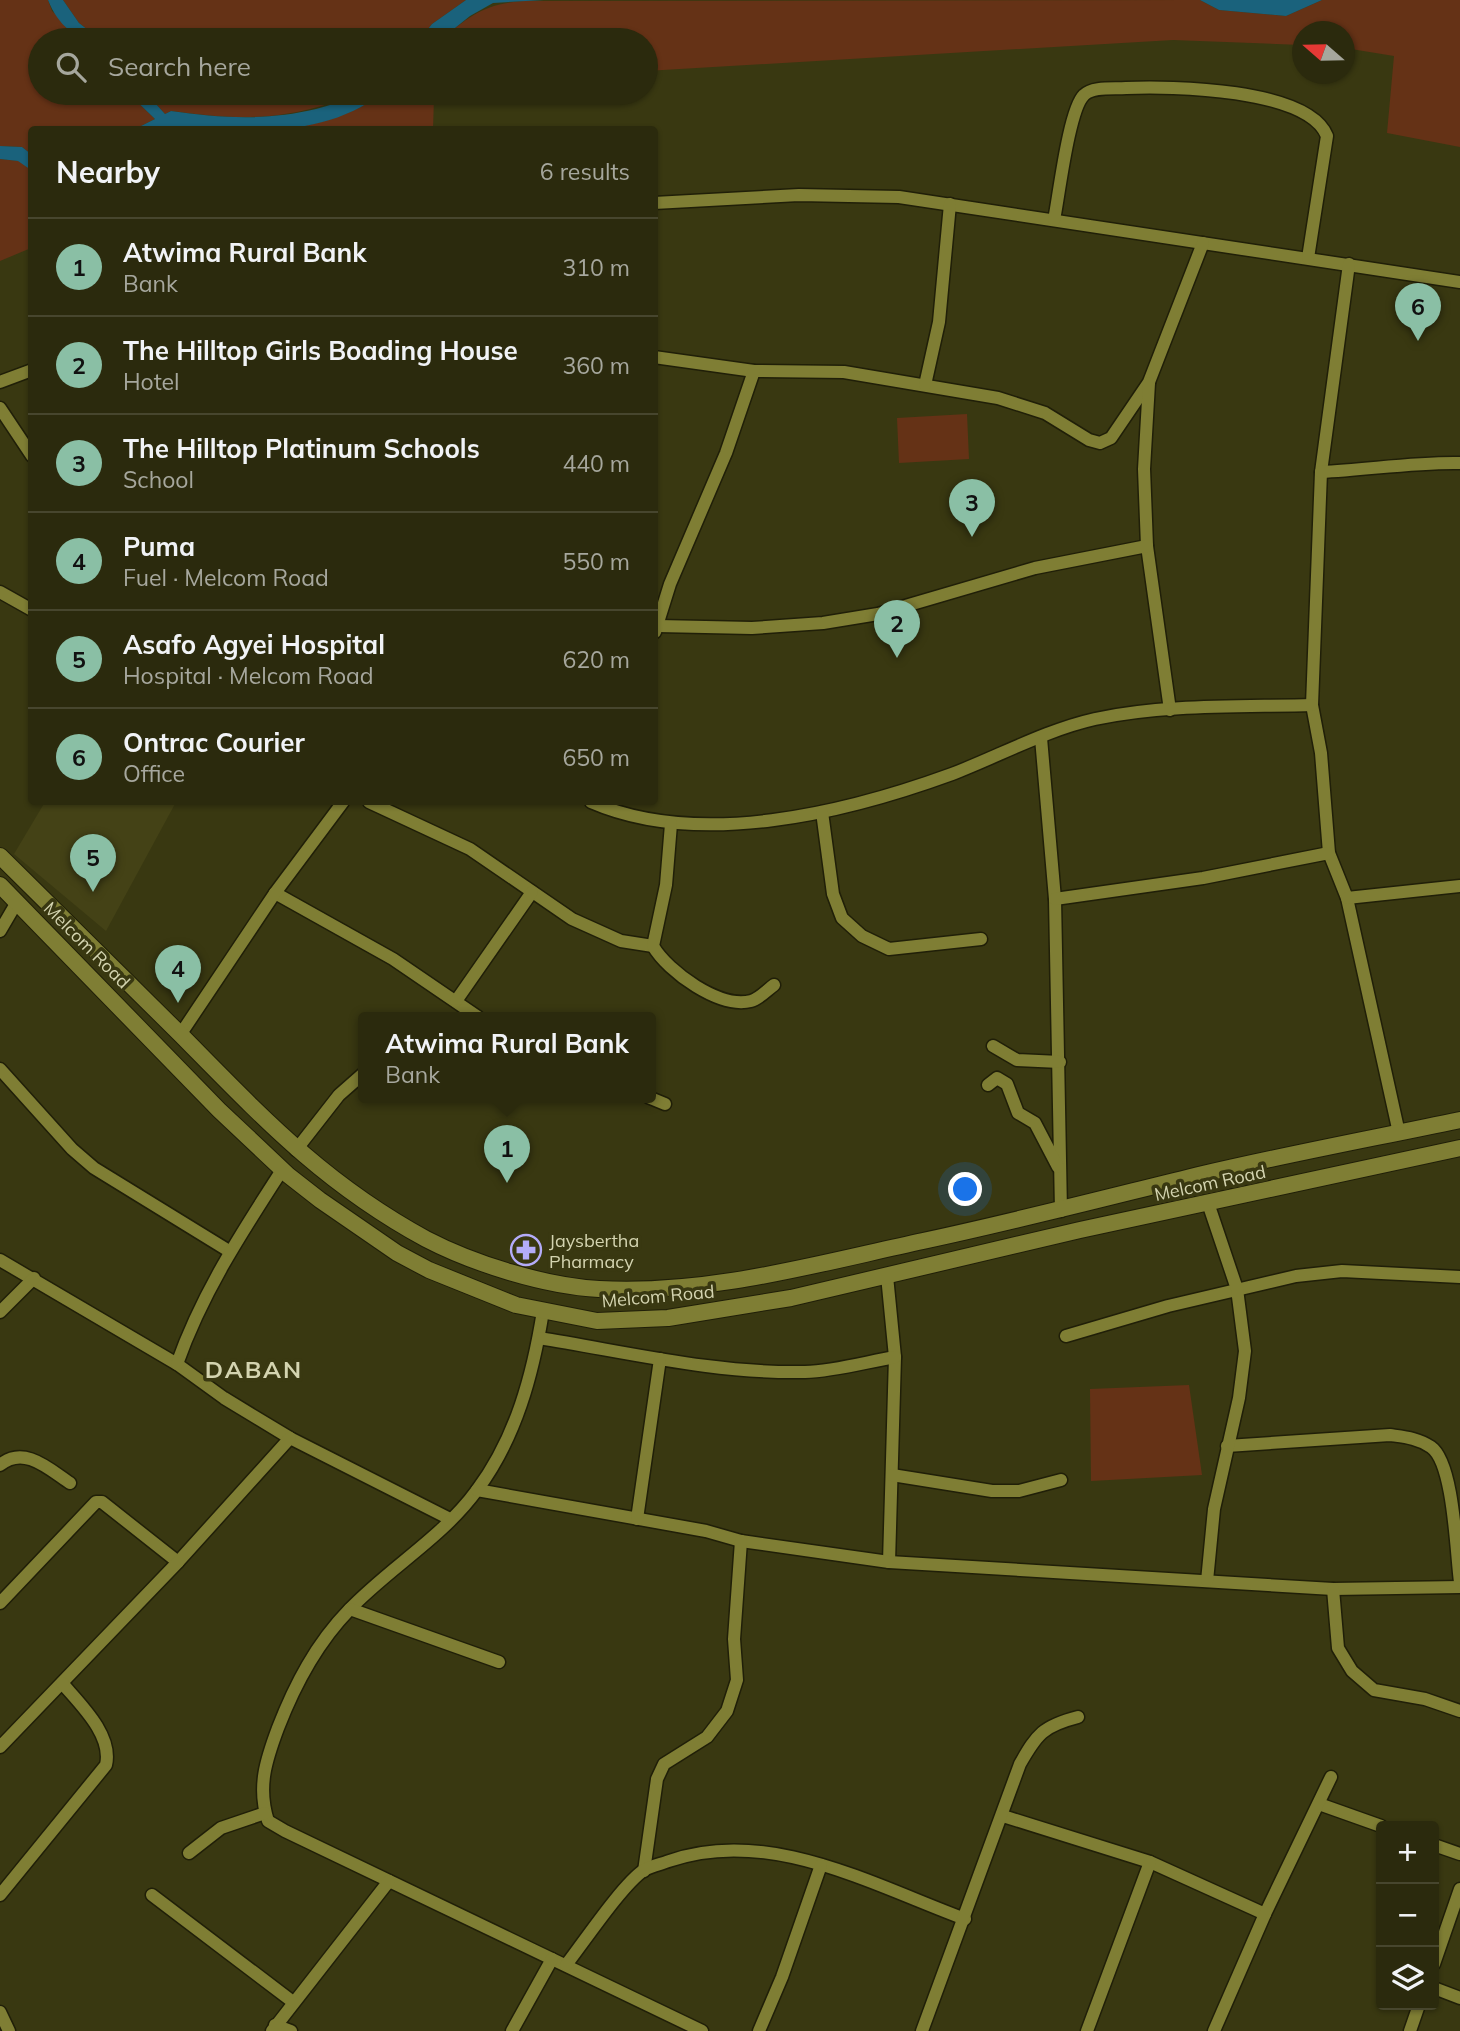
<!DOCTYPE html>
<html lang="en">
<head>
<meta charset="utf-8">
<style>
	:root { --surface:#2b2a0d; --page:#37361b; --text:#f1f3f6; --muted:#a6a79d; --line:#47462e; --accent:#8abfa5 }
	body { margin:0; font-family:Mulish,sans-serif; background:var(--page); color:var(--text) }
	.controls { position:absolute; right:21px; bottom:21px; display:grid; overflow:hidden; border-radius:7px; box-shadow:0 2px 5px #0004 }
	.controls button { width:63px; height:63px; display:grid; place-items:center; padding:0; border:0; border-bottom:2px solid var(--line); background:var(--surface); color:var(--text); font:35px sans-serif }
	.compass { position:absolute; left:1292px; top:21px; width:63px; height:63px; border-radius:50%; background:var(--surface); box-shadow:0 2px 5px #0004; rotate:290deg }
	.you { position:absolute; left:966px; top:1190px; width:24px; height:24px; margin:-18px; border:5px solid #fff; border-radius:50%; background:#1a73e8; box-shadow:0 0 0 10px #1a73e833 }
	.badge { display:grid; place-items:center; width:46px; height:46px; border-radius:50%; background:var(--accent); color:#111; font-size:23px; font-weight:700 }
	.pin { position:absolute; translate:-50% -58px; filter:drop-shadow(0 2px 4px #0008) }
	.pin::after { content:''; position:absolute; top:37px; width:24px; height:21px; background:inherit; clip-path:polygon(0 0,100% 0,50% 100%) }
	.popup { position:absolute; left:358px; top:1012px; width:298px; height:91px; box-sizing:border-box; display:grid; place-content:center; border-radius:7px; background:var(--surface); filter:drop-shadow(0 2px 5px #0005); font-size:23px; white-space:nowrap; color:var(--muted) }
	.popup b { font-size:26px; color:var(--text) }
	.popup::after { content:''; position:absolute; left:50%; top:100%; margin-left:-14px; border:14px solid transparent; border-top-color:var(--surface) }
	.list { margin:0; padding:0; list-style:none }
	h2 { display:flex; justify-content:space-between; align-items:center; height:91px; margin:0; padding:0 28px; font-size:30px }
	h2 small { font-size:23px; font-weight:400; color:var(--muted) }
	.list li { display:grid; grid-template-columns:46px 1fr auto; gap:21px; align-items:center; box-sizing:border-box; height:98px; padding:0 28px; border-top:2px solid var(--line) }
	.list b { display:block; font-size:26px; white-space:nowrap }
	.list p { margin:0; font-size:23px; white-space:nowrap; color:var(--muted) }
	.list em { font-size:23px; font-style:normal; color:var(--muted) }
	.icon { flex:none; width:38px; height:38px; fill:none; stroke:currentColor; stroke-width:2; stroke-linecap:round; stroke-linejoin:round }
	.map { position:relative; flex:none; width:1460px; height:2031px; overflow:hidden }
	.search { position:absolute; background:var(--surface); box-shadow:0 2px 5px #0004; left:28px; top:28px; width:630px; height:77px; display:flex; align-items:center; gap:18px; box-sizing:border-box; padding:0 24px; border-radius:38px; color:var(--muted); font-size:26px }
	.panel { position:absolute; background:var(--surface); box-shadow:0 2px 5px #0004; left:28px; top:126px; width:630px; height:679px; border-radius:7px }
	.map>svg:first-child { display:block }
	.built { fill:#444216 }
	.green { fill:#653216 }
	.water { fill:#1a627c }
	.lines { fill:none; stroke-linecap:round; stroke-linejoin:round }
	.minor-casing { stroke:#201f08; stroke-width:15 }
	.secondary-casing { stroke:#201f08; stroke-width:18 }
	.minor { stroke:#7f7e34; stroke-width:12 }
	.secondary { stroke:#7f7e34; stroke-width:16 }
	.labels { text-anchor:middle; dominant-baseline:central; stroke-width:7; stroke-linejoin:round; paint-order:stroke }
	.street-label { font-size:18px; fill:#d4d4b0; stroke:#393811 }
	.poi-label { font-size:18px; fill:#d4d4b0; stroke:#393811; text-anchor:start }
	.district-label { font-size:24px; font-weight:bold; letter-spacing:2px; fill:#d4d4b0; stroke:#393811 }
</style>
</head>
<body>
<div class="map">
<svg width="1460" height="2031" viewBox="0 0 1460 2031">
	<rect width="100%" height="100%" fill="#393811"/>
	<polygon class="built" points="45,802 176,802 106,931 14,854"/>
	<g class="green">
		<polygon points="0,0 48,0 52,11 84,40 40,40 40,93 128,93 155,119 135,129 32,130 31,154 22,147 0,146"/>
		<polygon points="63,0 466,0 432,24 419,40 101,40 79,23"/>
		<path d="M 1200,0 L 1219,10 L 1286,16 L 1322,0 L 1460,0 L 1460,147 L 1387,133 L 1394,56 L 1345,48 L 1344,32 L 1302,32 L 1302,45 L 1173,40 L 646,71 L 646,40 L 440,40 C 470,16 484,4 523,1 Z"/>
		<path d="M 146,93 L 358,93 C 289,121 245,121 171,111 L 165,114 Z"/>
		<path d="M 382,93 L 474,93 L 434,98 L 433,129 L 284,130 C 320,123 353,116 382,93 Z"/>
		<polygon points="0,159 19,161 32,170 31,248 0,261"/>
		<polygon points="967,414 969,459 899,463 897,418"/>
		<polygon points="1189,1385 1202,1475 1091,1481 1090,1389"/>
	</g>
	<g class="water">
		<path d="M 48,0 L 63,0 L 79,23 L 101,40 C 75,40 58,25 48,0 Z"/>
		<polygon points="466,0 544,0 493,3 470,16 440,40 419,40 432,24"/>
		<polygon points="1200,0 1322,0 1286,16 1219,10"/>
		<path d="M 128,93 L 146,93 L 165,114 L 171,111 C 221,118 266,121 316,109 C 342,103 352,93 382,93 C 325,138 247,132 178,127 C 164,126 149,130 135,129 L 155,119 Z"/>
		<polygon points="0,146 22,147 31,154 31,170 18,161 0,159"/>
	</g>
	<g class="lines">
		<g class="minor-casing">
			<g id="minor">
				<polyline points="654,203 799,195 899,197 1460,282"/>
				<path d="M 1054,220 C 1059,195 1069,109 1084,95 C 1093,86 1114,89 1126,88 C 1170,86 1308,88 1327,136 L 1308,258"/>
				<polyline points="1349,264 1321,472 1312,705 1321,753 1329,853 1347,898 1399,1133"/>
				<polyline points="654,357 754,371 844,372 998,398 1045,413 1089,440 1100,443 1111,438 1149,382 1203,243"/>
				<polyline points="0,382 32,370"/>
				<polyline points="1149,383 1144,469 1147,546 1170,710"/>
				<polyline points="925,385 939,322 950,204"/>
				<polyline points="0,408 32,456"/>
				<path d="M 1321,472 C 1368,470 1413,462 1460,463"/>
				<polyline points="0,592 32,610"/>
				<polyline points="658,626 752,628 823,623 878,614 1035,568 1147,546"/>
				<polyline points="655,632 670,584 726,453 754,371"/>
				<polyline points="1041,738 1055,899 1061,1211"/>
				<polyline points="369,802 470,849 572,919 621,941 653,946"/>
				<path d="M 591,802 C 699,849 845,813 952,774 C 999,756 1046,730 1095,719 C 1165,704 1240,707 1312,705"/>
				<polyline points="822,812 833,894 842,918 862,936 889,949 981,939"/>
				<path d="M 671,824 L 666,885 L 653,946 C 668,972 720,1009 751,1001 C 759,999 767,990 774,985"/>
				<polyline points="275,893 393,959 478,1017"/>
				<polyline points="1347,898 1460,886"/>
				<polyline points="1055,899 1203,878 1329,853"/>
				<polyline points="0,931 17,902"/>
				<polyline points="456,1001 532,892"/>
				<polyline points="180,1035 275,893 343,802"/>
				<polyline points="993,1046 1017,1060 1060,1062"/>
				<polyline points="0,1069 72,1149 94,1168 229,1251"/>
				<polyline points="988,1085 997,1078 1007,1084 1018,1113 1035,1123 1058,1167"/>
				<polyline points="648,1097 665,1104"/>
				<polyline points="296,1150 339,1095 364,1073"/>
				<polyline points="0,1260 177,1364 224,1398 290,1438 450,1519"/>
				<polyline points="887,1276 895,1357 889,1562"/>
				<path d="M 543,1311 C 533,1374 516,1438 477,1490 C 443,1537 389,1568 349,1610 C 316,1644 295,1684 278,1728 C 266,1760 257,1787 268,1821 L 285,1831 L 702,2031"/>
				<polyline points="0,1312 34,1278"/>
				<polyline points="1066,1336 1168,1306 1296,1276 1342,1271 1460,1277"/>
				<path d="M 539,1338 C 627,1352 716,1374 805,1372 C 835,1371 866,1362 895,1357"/>
				<path d="M 177,1364 C 202,1293 242,1232 282,1170"/>
				<path d="M 1227,1446 L 1390,1435 C 1404,1437 1418,1438 1431,1447 C 1454,1463 1456,1553 1460,1582"/>
				<path d="M 0,1465 C 24,1445 49,1469 70,1483"/>
				<polyline points="892,1475 992,1491 1019,1491 1061,1480"/>
				<polyline points="477,1490 706,1531 741,1541 889,1562 1333,1589 1460,1587"/>
				<polyline points="637,1519 660,1359"/>
				<polyline points="1207,1581 1214,1509 1239,1398 1245,1351 1237,1289 1208,1203"/>
				<polyline points="1333,1589 1338,1648 1352,1671 1374,1690 1425,1699 1460,1711"/>
				<polyline points="0,1603 96,1502 102,1502 178,1562"/>
				<polyline points="350,1609 499,1662"/>
				<polyline points="0,1747 178,1562 290,1438"/>
				<polyline points="1319,1804 1381,1826"/>
				<polyline points="1003,1816 1150,1862 1265,1914"/>
				<polyline points="1434,1845 1460,1854"/>
				<polyline points="189,1853 221,1828 265,1813"/>
				<polyline points="644,1871 657,1779 664,1764 707,1737 727,1711 737,1680 734,1639 741,1541"/>
				<path d="M 0,1895 L 106,1765 C 113,1735 80,1704 62,1683"/>
				<polyline points="152,1895 293,2002"/>
				<polyline points="1434,1964 1460,1889"/>
				<path d="M 566,1965 C 584,1942 622,1885 644,1870 C 651,1866 661,1864 669,1861 C 768,1826 873,1885 965,1919"/>
				<polyline points="1434,1988 1460,1998"/>
				<polyline points="0,2012 9,2031"/>
				<polyline points="275,2025 291,2031"/>
				<polyline points="272,2031 389,1881"/>
				<polyline points="512,2031 552,1959"/>
				<polyline points="759,2031 782,1977 821,1865"/>
				<path d="M 922,2031 L 1020,1764 C 1037,1734 1043,1726 1078,1717"/>
				<polyline points="1087,2031 1150,1862"/>
				<polyline points="1214,2031 1265,1914 1331,1777"/>
				<polyline points="1410,2031 1419,2005"/>
			</g>
		</g>
		<g class="secondary-casing">
			<g id="secondary">
				<path d="M 0,856 C 60,916 121,975 181,1035 C 262,1117 323,1183 426,1239 C 474,1264 545,1286 599,1289 C 709,1295 816,1264 923,1241 C 1017,1221 1109,1197 1203,1174 C 1288,1154 1374,1138 1460,1120"/>
				<polyline points="0,885 219,1110 288,1175 320,1200 397,1253 429,1270 516,1305 597,1321 668,1318 791,1298 1080,1230 1460,1148"/>
			</g>
		</g>
		<use href="#minor" class="minor"/>
		<use href="#secondary" class="secondary"/>
	</g>
	<defs>
		<g id="pharmacy-ring" transform="scale(1.575)"><circle r="9.5" fill="#393811" stroke="#b4acf9" stroke-width="1.5"/><path d="M-2-6h4v4h4v4h-4v4h-4v-4h-4v-4h4Z" fill="#b4acf9"/></g>
	</defs>
	<g fill-rule="evenodd">
		<use href="#pharmacy-ring" x="526" y="1250"/>
	</g>
	<g class="labels">
		<g class="street-label">
			<text transform="translate(87 945) rotate(45)">Melcom Road</text>
			<text transform="translate(1210 1183) rotate(-12)">Melcom Road</text>
			<text transform="translate(658 1296) rotate(-5)">Melcom Road</text>
		</g>
		<g class="poi-label">
			<text x="549" y="1240">Jaysbertha<tspan x="549" dy="21">Pharmacy</tspan></text>
		</g>
		<g class="district-label">
			<text x="254" y="1369">DABAN</text>
		</g>
	</g>
</svg>
<div class="controls">
<button>+</button>
<button>−</button>
<button><svg class="icon" aria-label="layers" viewBox="0 0 24 24"><path d="M12 4l9 5-9 5-9-5zM3 14l9 5 9-5"/></svg></button>
</div>
<svg class="compass" viewBox="-18 -18 36 36"><path d="M0-13l5 13h-10z" fill="#e53935"/><path d="M0 13l5-13h-10z" fill="#a6a79d"/></svg>
<div class="you"></div>
<div class="pin badge" style="left:507px;top:1183px">1</div>
<div class="popup"><b>Atwima Rural Bank</b>Bank</div>
<div class="pin badge" style="left:897px;top:658px">2</div>
<div class="pin badge" style="left:972px;top:537px">3</div>
<div class="pin badge" style="left:178px;top:1003px">4</div>
<div class="pin badge" style="left:93px;top:892px">5</div>
<div class="pin badge" style="left:1418px;top:341px">6</div>
<div class="search"><svg class="icon" aria-label="search" viewBox="0 0 24 24"><circle cx="10" cy="10" r="6"/><path d="M15 15l6 6"/></svg>Search here</div>
<section class="panel">
<h2>Nearby<small>6 results</small></h2>
<ul class="list">
<li><span class="badge">1</span><div><b>Atwima Rural Bank</b><p>Bank</p></div><em>310 m</em></li>
<li><span class="badge">2</span><div><b>The Hilltop Girls Boading House</b><p>Hotel</p></div><em>360 m</em></li>
<li><span class="badge">3</span><div><b>The Hilltop Platinum Schools</b><p>School</p></div><em>440 m</em></li>
<li><span class="badge">4</span><div><b>Puma</b><p>Fuel · Melcom Road</p></div><em>550 m</em></li>
<li><span class="badge">5</span><div><b>Asafo Agyei Hospital</b><p>Hospital · Melcom Road</p></div><em>620 m</em></li>
<li><span class="badge">6</span><div><b>Ontrac Courier</b><p>Office</p></div><em>650 m</em></li>
</ul>
</section>
</div>
</body>
</html>
